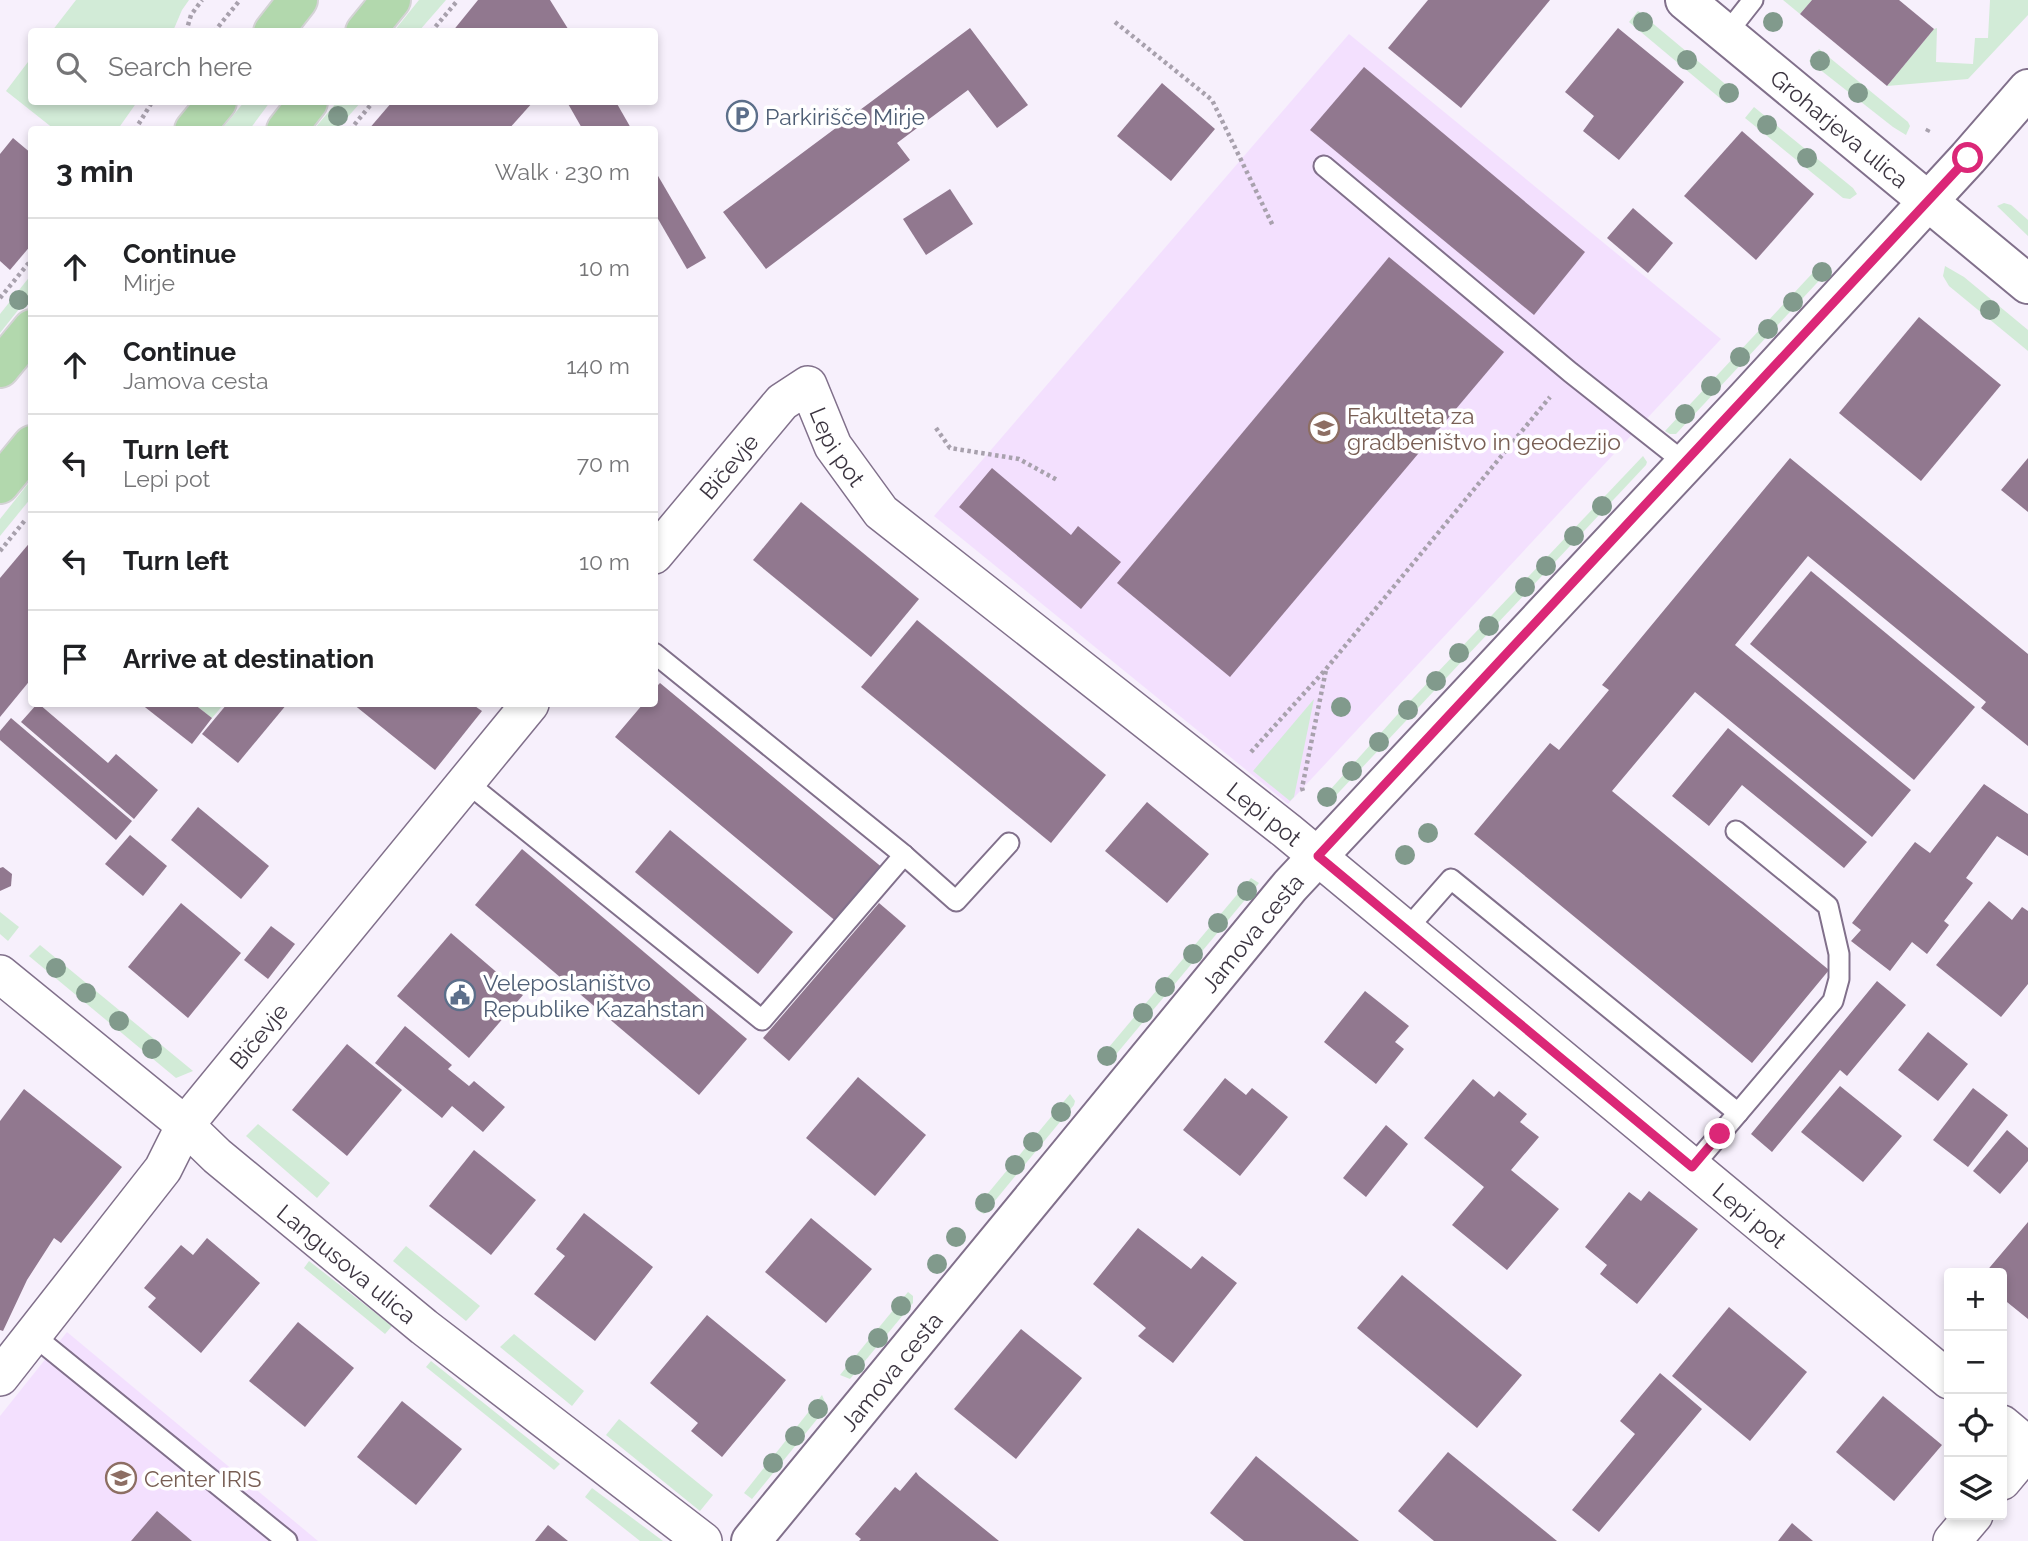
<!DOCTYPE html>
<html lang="en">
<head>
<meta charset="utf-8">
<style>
	:root { --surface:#fff; --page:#f6f6f6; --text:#202124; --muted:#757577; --line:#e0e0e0 }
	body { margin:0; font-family:Raleway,sans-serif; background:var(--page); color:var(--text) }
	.controls { position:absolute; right:21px; bottom:21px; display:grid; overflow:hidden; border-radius:7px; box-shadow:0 4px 10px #0003 }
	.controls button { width:63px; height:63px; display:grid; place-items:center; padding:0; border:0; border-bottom:2px solid var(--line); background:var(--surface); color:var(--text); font:35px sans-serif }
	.stop { position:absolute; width:21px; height:21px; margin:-16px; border:5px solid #db2777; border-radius:50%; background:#fff }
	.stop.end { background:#db2777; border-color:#fff; box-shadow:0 2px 7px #0008 }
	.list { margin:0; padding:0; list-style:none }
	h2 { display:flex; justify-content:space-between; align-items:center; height:91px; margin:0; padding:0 28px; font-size:30px }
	h2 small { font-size:23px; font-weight:400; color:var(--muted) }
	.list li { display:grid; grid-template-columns:46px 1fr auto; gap:21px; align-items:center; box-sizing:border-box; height:98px; padding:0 28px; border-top:2px solid var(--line) }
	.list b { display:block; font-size:26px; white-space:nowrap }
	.list p { margin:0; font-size:23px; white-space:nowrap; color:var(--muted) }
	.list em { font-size:23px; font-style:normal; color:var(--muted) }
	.icon { flex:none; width:38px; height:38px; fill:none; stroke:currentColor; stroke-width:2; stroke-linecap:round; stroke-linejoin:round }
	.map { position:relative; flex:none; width:2028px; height:1541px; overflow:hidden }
	.search { position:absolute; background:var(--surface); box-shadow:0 4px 10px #0003; left:28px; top:28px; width:630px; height:77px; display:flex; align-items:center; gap:18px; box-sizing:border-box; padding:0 24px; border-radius:7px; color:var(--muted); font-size:26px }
	.panel { position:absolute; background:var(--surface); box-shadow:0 4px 10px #0003; left:28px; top:126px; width:630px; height:581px; border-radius:7px }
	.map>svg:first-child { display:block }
	.built { fill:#f3e0fe }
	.green { fill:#d2ebd7 }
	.building { fill:#91788f }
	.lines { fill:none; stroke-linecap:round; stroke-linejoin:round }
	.lane-casing { stroke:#81708b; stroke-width:23 }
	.street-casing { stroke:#81708b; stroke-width:40 }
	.secondary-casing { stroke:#81708b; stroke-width:42 }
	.primary-casing { stroke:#d4d3d5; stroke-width:42 }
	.path { stroke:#a8a1ad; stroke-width:4.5; stroke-dasharray:3.5 3.5; stroke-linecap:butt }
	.lane { stroke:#fff; stroke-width:19 }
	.street { stroke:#fff; stroke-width:37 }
	.secondary { stroke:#fff; stroke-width:38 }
	.primary { stroke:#b2d8ad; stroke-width:38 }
	.tree { fill:#819a8c }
	.route { stroke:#db2777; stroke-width:9 }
	.labels { text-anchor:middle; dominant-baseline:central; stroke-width:7; stroke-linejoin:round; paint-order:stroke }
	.service-label { font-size:23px; fill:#4e5e75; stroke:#fff; text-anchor:start }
	.street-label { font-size:23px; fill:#3c3541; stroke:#fff }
	.education-label { font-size:23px; fill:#785e54; stroke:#fff; text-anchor:start }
</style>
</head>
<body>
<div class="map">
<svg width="2028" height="1541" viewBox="0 0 2028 1541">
	<rect width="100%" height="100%" fill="#f7f0fc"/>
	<g class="built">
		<polygon points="1349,34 1721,339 1288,804 934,516"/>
		<polygon points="67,1332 318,1541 0,1541 0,1416"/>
	</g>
	<g class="green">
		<polygon points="76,0 189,0 182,10 173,31 52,31"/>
		<polygon points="419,0 446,0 419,31 394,31"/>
		<polygon points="1783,0 1812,0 1800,14"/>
		<polygon points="1990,0 2028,0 2028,15 1968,79 1887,86 1934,29 1937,28 1936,62 1973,64 1975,38 1988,38"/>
		<polygon points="1638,11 1736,93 1727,104 1629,22"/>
		<polygon points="1819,49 1908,122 1910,126 1906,135 1893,127 1809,61"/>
		<polygon points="31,58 32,102 137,102 118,129 54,129 6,91"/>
		<polygon points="244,102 270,102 250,129 222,129"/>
		<polygon points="337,102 361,102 337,129 314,129"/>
		<polygon points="1754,107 1853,188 1857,194 1850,199 1843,198 1745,118"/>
		<polygon points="2004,203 2011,205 2028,220 2028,236 1997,206"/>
		<polygon points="1822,263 1829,270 1676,434 1670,434 1665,431"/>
		<polygon points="1945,266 1964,277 2028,330 2028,351 1949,286 1943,276"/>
		<polygon points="31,275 31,294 0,333 0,314"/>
		<polygon points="1643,456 1647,462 1646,465 1326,806 1321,800 1397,715"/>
		<polygon points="31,480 31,498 0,536 0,519"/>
		<polygon points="1314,699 1294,797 1290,801 1253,771"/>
		<polygon points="194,704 224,704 212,718"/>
		<polygon points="1251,878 1259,883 1108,1064 1099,1059"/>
		<polygon points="0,912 19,927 8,941 0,934"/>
		<polygon points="40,945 193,1071 176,1078 29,956"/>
		<polygon points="1070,1094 1075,1101 1074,1105 984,1214 975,1209"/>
		<polygon points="258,1124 330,1183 317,1198 246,1136"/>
		<polygon points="406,1246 480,1306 466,1321 393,1261"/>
		<polygon points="309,1261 392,1326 385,1334 304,1268"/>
		<polygon points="908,1292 913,1296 913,1303 850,1379 840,1375"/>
		<polygon points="514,1334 584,1391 572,1406 500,1347"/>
		<polygon points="431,1361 560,1464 554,1470 426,1367"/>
		<polygon points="822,1395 827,1407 752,1499 744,1493"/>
		<polygon points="619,1419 713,1495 700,1511 606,1435"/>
		<polygon points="592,1488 663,1541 640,1541 585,1497"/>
	</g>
	<g class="building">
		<polygon points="478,0 550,0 570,32 452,32"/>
		<polygon points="1428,0 1550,0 1461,108 1388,48"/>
		<polygon points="1812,0 1899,0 1934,29 1887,86 1800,14"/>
		<polygon points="970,28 1028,105 997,128 968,90 897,143 910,160 766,269 723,212"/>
		<polygon points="1618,28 1684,82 1619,160 1583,131 1594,116 1565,92"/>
		<polygon points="1364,67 1585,252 1534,315 1310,130"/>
		<polygon points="1162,83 1215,129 1171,181 1117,136"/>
		<polygon points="392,102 533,102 508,130 368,130"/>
		<polygon points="567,102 616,102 632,130 583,130"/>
		<polygon points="1742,131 1814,194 1756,260 1684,196"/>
		<polygon points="13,138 32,154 32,244 10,270 0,261 0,154"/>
		<polygon points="654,169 706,258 687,269 654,212"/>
		<polygon points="950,189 973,224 926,255 903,219"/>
		<polygon points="1633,208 1673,243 1648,273 1607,238"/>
		<polygon points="1389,257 1504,352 1230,677 1117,583"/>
		<polygon points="1919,317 2001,385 1921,481 1839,413"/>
		<polygon points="1790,458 2028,654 2028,746 1981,708 1986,702 1808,556 1735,645 1911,790 1872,837 1695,692 1612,791 1829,970 1752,1063 1474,834 1550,743 1559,750 1609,690 1602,685"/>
		<polygon points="2028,458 2028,512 2001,490"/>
		<polygon points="992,468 1071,535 1078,526 1121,562 1081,609 959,507"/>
		<polygon points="801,502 919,599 871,657 753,560"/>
		<polygon points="32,540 32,678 0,717 0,578"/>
		<polygon points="1811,571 1975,707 1914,780 1750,644"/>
		<polygon points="917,620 1106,775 1051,843 861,687"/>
		<polygon points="660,683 884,869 838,923 615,737 643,704 654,704 654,689"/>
		<polygon points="37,704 39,704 108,763 116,754 158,790 134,819 21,722"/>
		<polygon points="141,704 194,704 212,718 192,744"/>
		<polygon points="227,704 287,704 238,763 202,734"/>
		<polygon points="353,704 472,704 482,711 435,770"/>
		<polygon points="11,718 132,821 116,840 0,740 0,731"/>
		<polygon points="1728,728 1867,842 1844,868 1742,785 1709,826 1672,796"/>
		<polygon points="1984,784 2028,814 2028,856 1997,836 1966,878 1973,883 1944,921 1949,925 1927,954 1912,942 1890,971 1851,941 1861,930 1852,923 1915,842 1930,853"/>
		<polygon points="1147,802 1209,854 1167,903 1105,851"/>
		<polygon points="198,807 269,866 241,899 171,840"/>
		<polygon points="670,830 793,932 758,974 635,872"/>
		<polygon points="130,835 167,866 143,896 105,864"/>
		<polygon points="522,849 747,1039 699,1095 475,905"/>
		<polygon points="3,867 12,874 11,886 0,891 0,868"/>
		<polygon points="1989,901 2012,920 2022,907 2028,911 2028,984 2001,1017 1936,965"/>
		<polygon points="181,903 241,953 188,1018 128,967"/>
		<polygon points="879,903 906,926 789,1061 763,1038"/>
		<polygon points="271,926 295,944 268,979 244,960"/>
		<polygon points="451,933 523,995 469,1058 397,996"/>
		<polygon points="1877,981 1906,1005 1847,1076 1840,1070 1772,1152 1751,1134"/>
		<polygon points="1365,991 1409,1026 1395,1042 1404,1049 1376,1084 1324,1042"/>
		<polygon points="405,1026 452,1065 448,1069 469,1086 474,1081 505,1107 483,1132 452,1106 442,1118 375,1063"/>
		<polygon points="1928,1032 1968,1064 1938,1101 1898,1070"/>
		<polygon points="347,1044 402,1090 347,1156 292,1110"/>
		<polygon points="858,1077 926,1135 875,1196 806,1138"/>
		<polygon points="1225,1078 1246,1095 1252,1088 1288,1117 1240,1176 1183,1130"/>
		<polygon points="1473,1079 1494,1097 1499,1091 1527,1114 1520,1122 1539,1137 1511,1170 1559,1209 1507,1270 1452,1225 1484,1187 1424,1138"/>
		<polygon points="1840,1086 1902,1136 1863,1182 1801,1132"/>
		<polygon points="1973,1088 2008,1115 1968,1167 1933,1140"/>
		<polygon points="24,1089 122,1167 61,1243 54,1238 27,1280 3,1331 0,1330 0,1121"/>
		<polygon points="1386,1125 1408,1144 1366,1197 1343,1178"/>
		<polygon points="2007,1130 2028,1148 2028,1161 2000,1194 1973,1171"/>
		<polygon points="474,1150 536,1200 491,1255 429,1206"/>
		<polygon points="1649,1191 1698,1229 1637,1304 1600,1274 1607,1265 1585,1247 1629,1192 1641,1201"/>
		<polygon points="584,1213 653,1267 595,1341 534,1294 565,1256 556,1249"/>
		<polygon points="811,1218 872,1269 826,1323 765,1272"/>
		<polygon points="2028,1222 2028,1319 2002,1298 2002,1273 1985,1273"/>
		<polygon points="1138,1228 1191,1269 1202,1256 1237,1283 1173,1363 1138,1336 1146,1328 1093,1284"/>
		<polygon points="207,1238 260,1283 201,1353 148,1307 156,1298 144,1288 181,1245 193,1255"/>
		<polygon points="1402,1275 1522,1375 1477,1428 1357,1328"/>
		<polygon points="1729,1307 1807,1372 1750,1441 1672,1376"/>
		<polygon points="707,1315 786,1380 722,1457 691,1431 698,1423 650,1383"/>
		<polygon points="298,1322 354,1368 305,1427 249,1381"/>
		<polygon points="1021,1329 1082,1378 1016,1459 954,1409"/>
		<polygon points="1660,1373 1702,1409 1599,1532 1572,1510 1635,1434 1620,1421"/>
		<polygon points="1883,1396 1942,1445 1894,1501 1836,1452"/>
		<polygon points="402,1401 462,1449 416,1505 357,1457"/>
		<polygon points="1448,1452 1557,1541 1434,1541 1398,1511"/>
		<polygon points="1256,1456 1359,1541 1244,1541 1210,1513"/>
		<polygon points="916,1472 919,1476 999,1541 859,1541 861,1539 855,1534 895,1487 900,1491"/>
		<polygon points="157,1511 192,1541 131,1541"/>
		<polygon points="1792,1523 1813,1541 1778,1541"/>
		<polygon points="548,1525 568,1541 535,1541"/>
	</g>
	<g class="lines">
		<g class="lane-casing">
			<g id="lane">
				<polyline points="1727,33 1753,0"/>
				<polyline points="1324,166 1570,372 1685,463"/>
				<polyline points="654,653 904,855 956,901 1009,843"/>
				<polyline points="465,781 762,1020 904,855"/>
				<polyline points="1406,930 1451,879 1738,1113 1833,1001 1839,979 1839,954 1828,906 1736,831"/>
				<polyline points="1692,1167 1738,1113"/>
				<polyline points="33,1335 287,1541"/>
			</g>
		</g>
		<g class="street-casing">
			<g id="street">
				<path id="s1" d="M 654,555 L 782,402 L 808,385 L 833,446 L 881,512 L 1287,831 L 1949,1380"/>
				<path id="s2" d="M 0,974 L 185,1125 L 217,1156 L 424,1327 L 703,1541"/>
				<path id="s3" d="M 0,1377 L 163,1169 L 185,1125 L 530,704"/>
				<polyline points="2002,1424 2028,1446"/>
				<polyline points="2002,1481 2028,1450"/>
				<polyline points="1952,1541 1974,1515"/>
			</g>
		</g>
		<g class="secondary-casing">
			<g id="secondary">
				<path id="s4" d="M 1685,0 L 2028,284"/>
				<path id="s5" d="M 751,1541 L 1290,886 L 1746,399 L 1968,158 L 2028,89"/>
			</g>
		</g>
		<g class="primary-casing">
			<g id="primary">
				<polyline points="273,32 298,0"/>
				<polyline points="365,32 391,0"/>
				<polyline points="194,130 217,102"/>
				<polyline points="286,130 308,102"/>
				<polyline points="0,368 32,329"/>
				<polyline points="0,484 32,445"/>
			</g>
		</g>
		<g class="path">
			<polyline points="1115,22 1212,100 1273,226"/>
			<polyline points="186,32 191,15 202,0"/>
			<polyline points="214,32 240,0"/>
			<polyline points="431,32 458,0"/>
			<polyline points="135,130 152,102"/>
			<polyline points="350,130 373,102"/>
			<polyline points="1927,132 1930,126"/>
			<polyline points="0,298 32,259"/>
			<polyline points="936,428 950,448 1019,459 1059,481"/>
			<polyline points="0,551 26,519"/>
			<polyline points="1251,752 1326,669 1550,397"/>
			<polyline points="1303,791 1302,788 1326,670"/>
		</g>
		<use href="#lane" class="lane"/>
		<use href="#street" class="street"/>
		<use href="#secondary" class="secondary"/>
		<use href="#primary" class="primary"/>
	</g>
	<g class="tree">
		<circle cx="1643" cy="22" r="10"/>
		<circle cx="1773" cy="22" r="10"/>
		<circle cx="1687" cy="60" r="10"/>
		<circle cx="1820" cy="61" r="10"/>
		<circle cx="1729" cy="93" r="10"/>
		<circle cx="1858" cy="93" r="10"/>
		<circle cx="338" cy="116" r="10"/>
		<circle cx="1767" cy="125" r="10"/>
		<circle cx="1807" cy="158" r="10"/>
		<circle cx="1822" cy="272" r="10"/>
		<circle cx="19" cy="300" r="10"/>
		<circle cx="1793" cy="302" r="10"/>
		<circle cx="1990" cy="310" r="10"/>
		<circle cx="1768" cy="329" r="10"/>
		<circle cx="1740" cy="357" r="10"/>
		<circle cx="1711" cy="386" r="10"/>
		<circle cx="1685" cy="414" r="10"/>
		<circle cx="1602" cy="506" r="10"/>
		<circle cx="1574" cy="536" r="10"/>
		<circle cx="1546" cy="566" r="10"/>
		<circle cx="1525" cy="587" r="10"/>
		<circle cx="1489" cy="626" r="10"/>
		<circle cx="1459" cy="653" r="10"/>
		<circle cx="1436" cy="681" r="10"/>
		<circle cx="1341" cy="707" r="10"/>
		<circle cx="1408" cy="710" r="10"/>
		<circle cx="1379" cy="742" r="10"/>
		<circle cx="1352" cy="771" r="10"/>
		<circle cx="1327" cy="797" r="10"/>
		<circle cx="1428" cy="833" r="10"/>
		<circle cx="1405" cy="855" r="10"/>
		<circle cx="1247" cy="891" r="10"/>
		<circle cx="1218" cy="923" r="10"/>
		<circle cx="1193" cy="954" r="10"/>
		<circle cx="56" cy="968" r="10"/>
		<circle cx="1165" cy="987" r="10"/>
		<circle cx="86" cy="993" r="10"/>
		<circle cx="1143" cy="1013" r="10"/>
		<circle cx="119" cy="1021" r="10"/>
		<circle cx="152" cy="1049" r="10"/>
		<circle cx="1107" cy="1056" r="10"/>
		<circle cx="1061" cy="1112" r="10"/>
		<circle cx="1033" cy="1142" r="10"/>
		<circle cx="1015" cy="1165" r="10"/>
		<circle cx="985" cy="1203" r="10"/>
		<circle cx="956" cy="1237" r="10"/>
		<circle cx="937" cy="1264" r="10"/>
		<circle cx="901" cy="1306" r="10"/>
		<circle cx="878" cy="1338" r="10"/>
		<circle cx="855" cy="1365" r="10"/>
		<circle cx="818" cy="1409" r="10"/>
		<circle cx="795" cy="1436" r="10"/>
		<circle cx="773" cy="1463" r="10"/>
	</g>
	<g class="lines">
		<polyline class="route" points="1720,1134 1692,1167 1318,856 1968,158"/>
	</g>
	<defs>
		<g id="parking-ring" transform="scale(1.575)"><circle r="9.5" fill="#fff" stroke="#5c6f8a" stroke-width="1.5"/><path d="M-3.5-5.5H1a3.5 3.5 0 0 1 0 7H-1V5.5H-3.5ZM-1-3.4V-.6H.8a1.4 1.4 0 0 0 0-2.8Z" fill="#5c6f8a"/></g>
		<g id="university-ring" transform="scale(1.575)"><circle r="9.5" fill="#fff" stroke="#8d6e63" stroke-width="1.5"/><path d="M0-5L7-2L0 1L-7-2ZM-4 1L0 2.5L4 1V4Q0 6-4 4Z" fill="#8d6e63"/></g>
		<g id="civic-ring" transform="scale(1.575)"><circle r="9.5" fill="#fff" stroke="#5c6f8a" stroke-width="1.5"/><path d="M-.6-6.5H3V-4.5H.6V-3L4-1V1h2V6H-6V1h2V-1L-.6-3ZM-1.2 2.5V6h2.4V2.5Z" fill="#5c6f8a"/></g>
		<g id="school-ring" transform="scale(1.575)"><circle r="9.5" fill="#fff" stroke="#8d6e63" stroke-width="1.5"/><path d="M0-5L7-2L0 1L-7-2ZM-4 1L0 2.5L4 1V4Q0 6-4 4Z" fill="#8d6e63"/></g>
	</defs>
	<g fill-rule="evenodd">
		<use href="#parking-ring" x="742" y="116"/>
		<use href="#university-ring" x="1324" y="428"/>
		<use href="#civic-ring" x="460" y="995"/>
		<use href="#school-ring" x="121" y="1478"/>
	</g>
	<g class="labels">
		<g class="service-label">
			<text x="765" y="116">Parkirišče Mirje</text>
			<text x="483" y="982">Veleposlaništvo<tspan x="483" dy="26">Republike Kazahstan</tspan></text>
		</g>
		<g class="street-label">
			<text stroke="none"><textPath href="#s4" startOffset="201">Groharjeva ulica</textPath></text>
			<text stroke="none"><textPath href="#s1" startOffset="299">Lepi pot</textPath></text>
			<text stroke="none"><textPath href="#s1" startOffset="116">Bičevje</textPath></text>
			<text stroke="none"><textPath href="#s1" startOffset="866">Lepi pot</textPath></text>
			<text stroke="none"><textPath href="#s5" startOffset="788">Jamova cesta</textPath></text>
			<text stroke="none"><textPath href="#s3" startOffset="429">Bičevje</textPath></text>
			<text stroke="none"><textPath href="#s1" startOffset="1496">Lepi pot</textPath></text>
			<text stroke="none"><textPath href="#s2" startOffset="452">Langusova ulica</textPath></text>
			<text stroke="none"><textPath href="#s5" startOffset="220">Jamova cesta</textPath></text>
		</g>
		<g class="education-label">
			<text x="1347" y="415">Fakulteta za<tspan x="1347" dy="26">gradbeništvo in geodezijo</tspan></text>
			<text x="144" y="1478">Center IRIS</text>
		</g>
	</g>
</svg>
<div class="controls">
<button>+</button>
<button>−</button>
<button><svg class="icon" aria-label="locate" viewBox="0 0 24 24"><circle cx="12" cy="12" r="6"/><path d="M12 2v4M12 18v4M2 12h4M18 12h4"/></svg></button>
<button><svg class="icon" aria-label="layers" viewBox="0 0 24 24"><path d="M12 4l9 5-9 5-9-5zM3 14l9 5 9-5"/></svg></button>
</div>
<div class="stop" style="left:1968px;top:158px"></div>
<div class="stop end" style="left:1720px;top:1134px"></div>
<div class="search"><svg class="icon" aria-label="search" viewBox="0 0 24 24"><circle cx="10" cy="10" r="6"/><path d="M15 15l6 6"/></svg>Search here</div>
<section class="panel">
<h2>3 min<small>Walk · 230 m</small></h2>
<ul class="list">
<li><svg class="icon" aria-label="ahead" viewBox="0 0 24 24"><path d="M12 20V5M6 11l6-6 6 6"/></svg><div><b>Continue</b><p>Mirje</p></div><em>10 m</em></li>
<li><svg class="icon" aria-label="ahead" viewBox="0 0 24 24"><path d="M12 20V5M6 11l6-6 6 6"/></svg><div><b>Continue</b><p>Jamova cesta</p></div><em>140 m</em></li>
<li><svg class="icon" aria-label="left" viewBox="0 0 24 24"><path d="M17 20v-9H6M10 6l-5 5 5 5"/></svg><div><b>Turn left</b><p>Lepi pot</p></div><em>70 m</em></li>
<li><svg class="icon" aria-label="left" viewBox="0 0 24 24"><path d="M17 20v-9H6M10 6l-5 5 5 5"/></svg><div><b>Turn left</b></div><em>10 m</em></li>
<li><svg class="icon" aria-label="arrive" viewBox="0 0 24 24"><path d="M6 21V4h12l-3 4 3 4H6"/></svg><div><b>Arrive at destination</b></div></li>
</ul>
</section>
</div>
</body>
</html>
